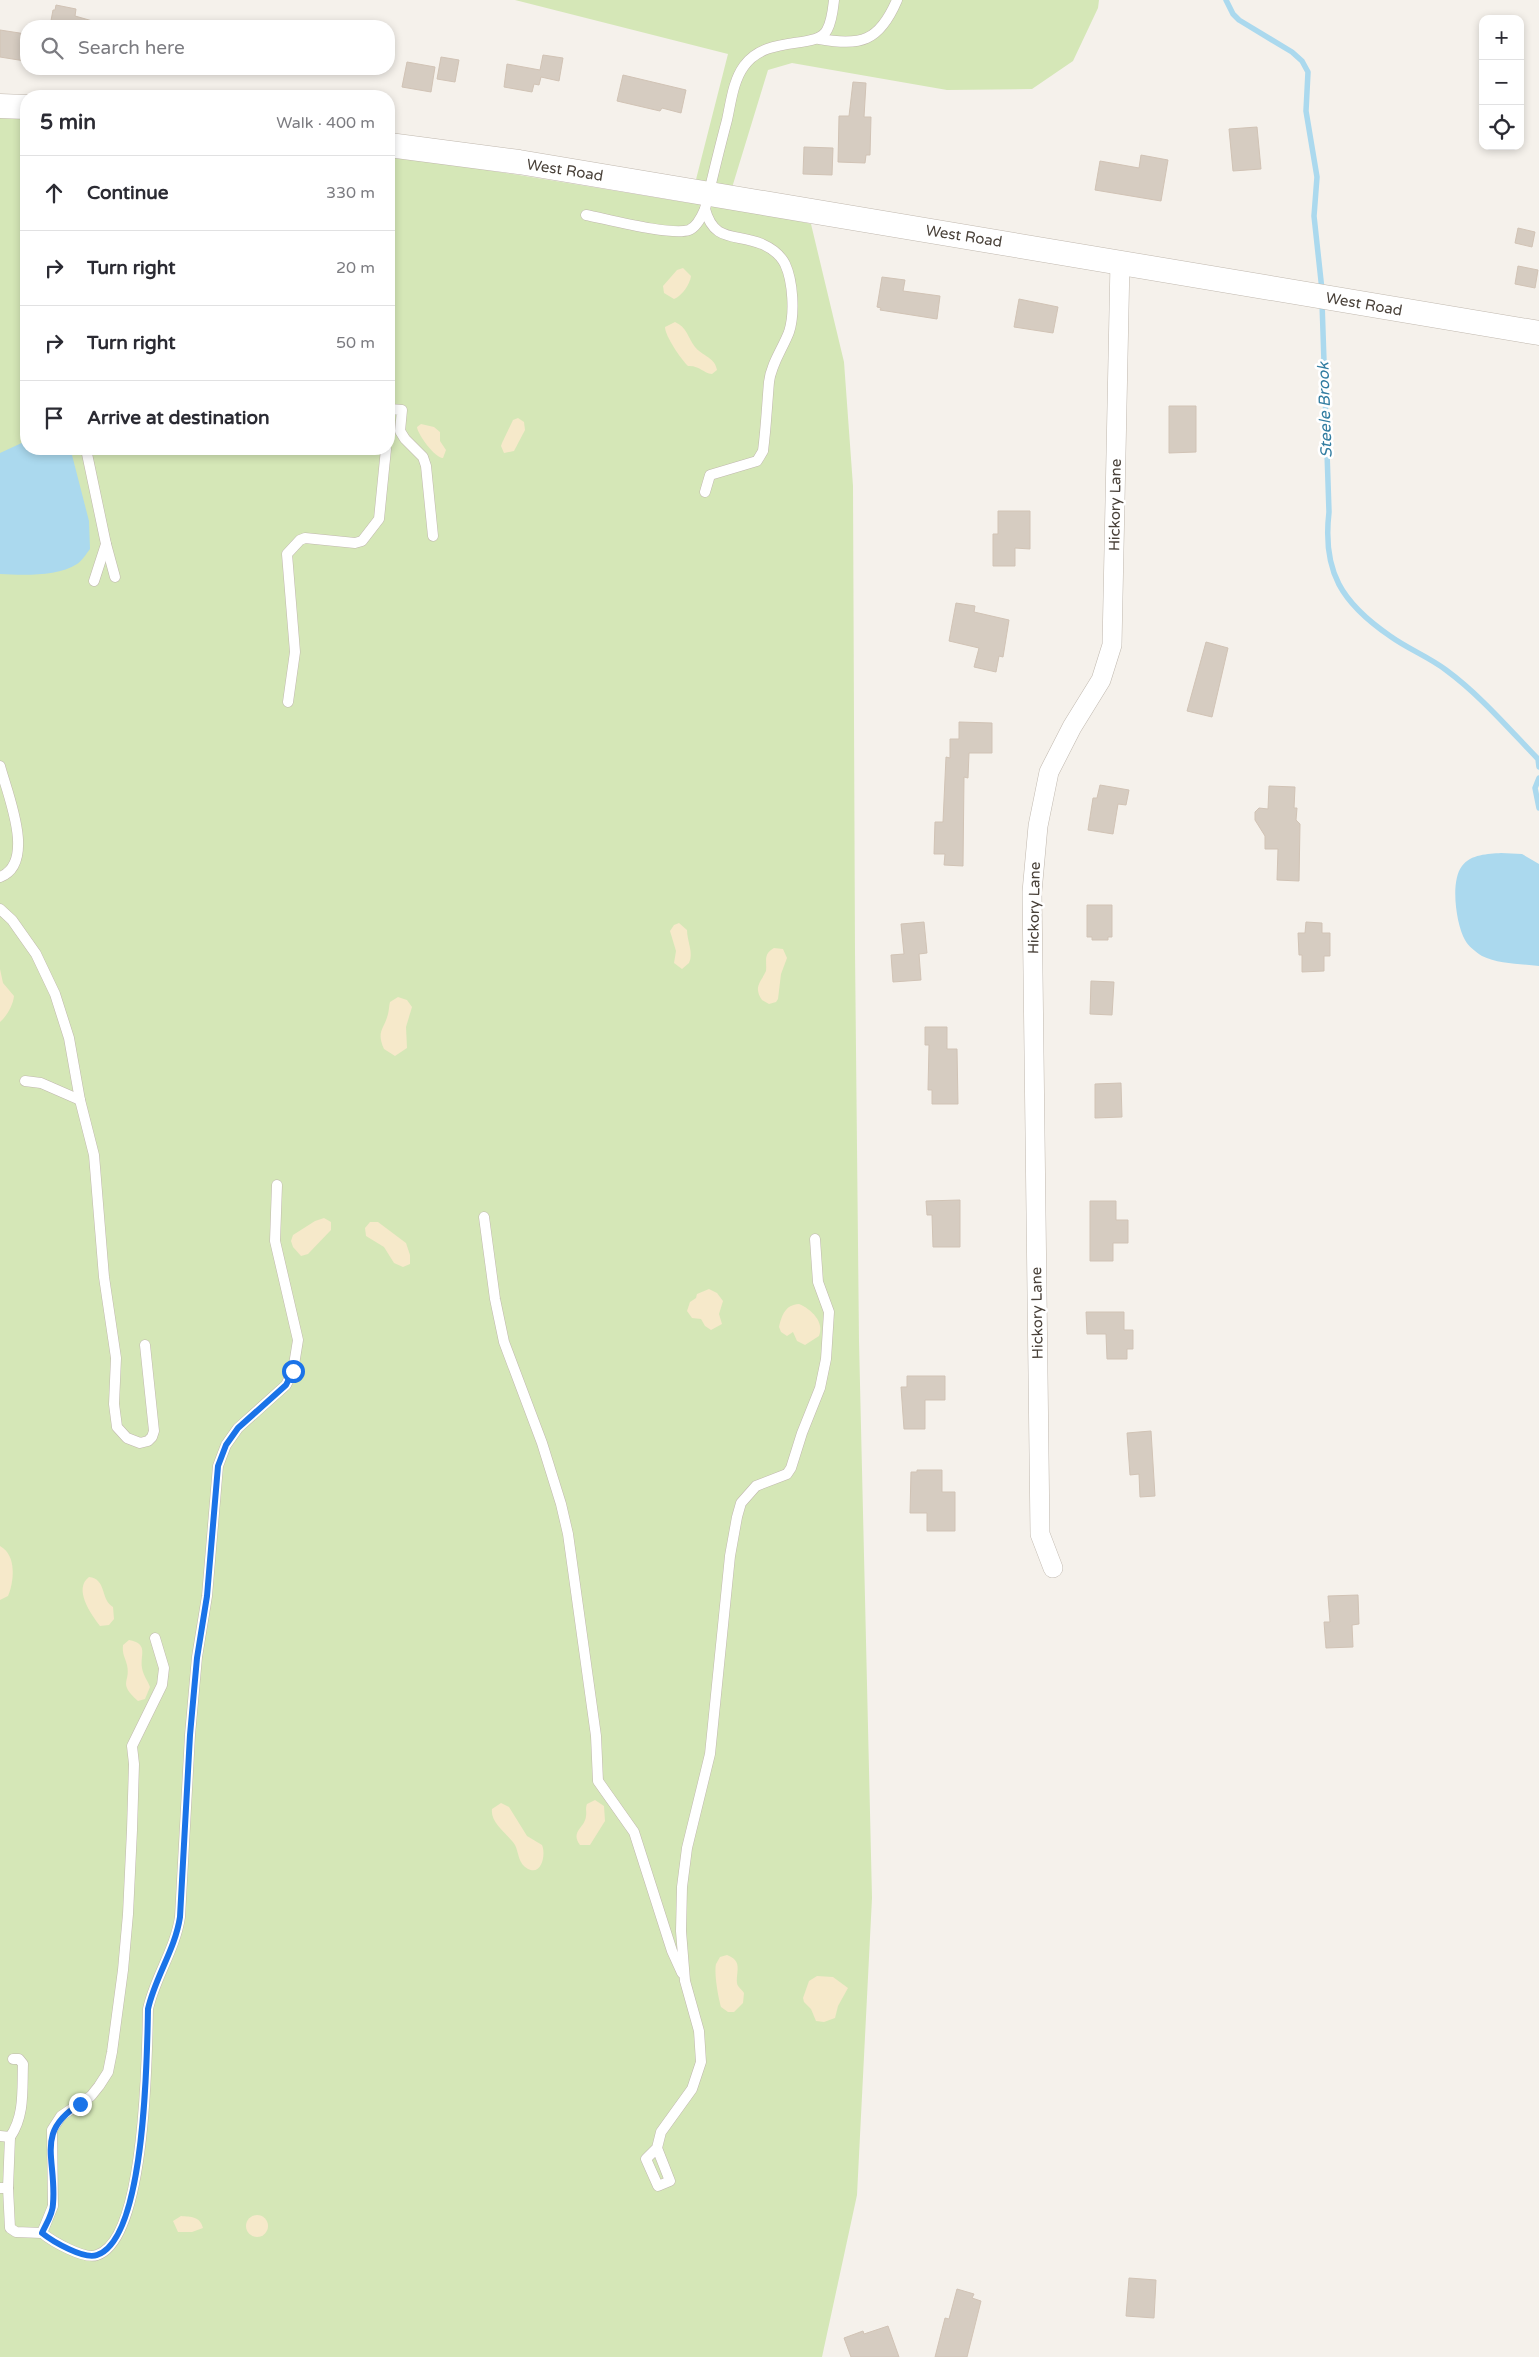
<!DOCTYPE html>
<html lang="en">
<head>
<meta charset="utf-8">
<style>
	:root { --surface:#fff; --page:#f7f7f7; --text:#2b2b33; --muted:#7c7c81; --line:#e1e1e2 }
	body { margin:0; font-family:"Varela Round",sans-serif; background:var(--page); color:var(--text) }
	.controls { position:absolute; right:15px; top:15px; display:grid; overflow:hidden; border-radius:10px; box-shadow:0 2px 8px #0003 }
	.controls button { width:45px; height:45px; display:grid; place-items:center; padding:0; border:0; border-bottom:1px solid var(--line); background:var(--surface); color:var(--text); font:25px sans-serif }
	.stop { position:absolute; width:15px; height:15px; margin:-11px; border:4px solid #1a73e8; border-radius:50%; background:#fff }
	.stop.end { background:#1a73e8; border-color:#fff; box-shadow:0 1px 5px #0008 }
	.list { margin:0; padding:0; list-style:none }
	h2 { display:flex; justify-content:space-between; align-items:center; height:65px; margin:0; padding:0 20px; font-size:21px }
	h2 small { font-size:16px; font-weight:400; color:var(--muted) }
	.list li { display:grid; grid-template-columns:32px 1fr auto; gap:15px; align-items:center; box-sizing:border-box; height:75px; padding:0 20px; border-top:1px solid var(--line) }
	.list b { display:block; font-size:19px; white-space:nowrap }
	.list em { font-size:16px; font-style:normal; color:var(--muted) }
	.icon { flex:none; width:28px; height:28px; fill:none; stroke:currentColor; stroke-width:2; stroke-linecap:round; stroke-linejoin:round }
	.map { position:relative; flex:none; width:1539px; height:2357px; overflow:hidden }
	.search { position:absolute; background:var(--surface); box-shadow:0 2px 8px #0003; left:20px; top:20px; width:375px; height:55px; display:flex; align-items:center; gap:12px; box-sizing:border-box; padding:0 18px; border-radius:20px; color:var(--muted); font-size:19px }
	.panel { position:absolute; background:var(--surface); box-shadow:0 2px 8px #0003; left:20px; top:90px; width:375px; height:365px; border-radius:20px }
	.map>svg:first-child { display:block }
	.green { fill:#d5e7b7 }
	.sand { fill:#f6e9ca }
	.water { fill:#abd9ee }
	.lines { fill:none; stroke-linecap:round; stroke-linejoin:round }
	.stream { stroke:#abd9ee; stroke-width:5.5 }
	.building { fill:#d6ccc1; stroke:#d1c3b5 }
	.service-casing { stroke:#c0b8ae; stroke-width:11 }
	.minor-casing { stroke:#c0b8ae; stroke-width:20 }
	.tertiary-casing { stroke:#c0b8ae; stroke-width:25 }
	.service { stroke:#fff; stroke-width:10 }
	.minor { stroke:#fff; stroke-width:19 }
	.tertiary { stroke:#fff; stroke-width:24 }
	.route { stroke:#1a73e8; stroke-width:6 }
	.labels { text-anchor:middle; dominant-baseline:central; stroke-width:5; stroke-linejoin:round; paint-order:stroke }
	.street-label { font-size:15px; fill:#494139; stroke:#fff }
	.water-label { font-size:16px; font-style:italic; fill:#327da1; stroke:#fff }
</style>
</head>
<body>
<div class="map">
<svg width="1539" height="2357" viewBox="0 0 1539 2357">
	<rect width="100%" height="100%" fill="#f5f1eb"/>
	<polygon class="green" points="515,0 1099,0 1098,8 1073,61 1032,89 947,90 792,63 768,70 727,204 811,224 844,362 853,486 855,952 859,1341 872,1898 857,2195 822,2357 0,2357 0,111 26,112 26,449 389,449 389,154 690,203 728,54"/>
	<g class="sand">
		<path d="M 683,268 L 691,276 C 690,284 682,296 674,299 L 664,293 L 663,286 L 677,270 Z"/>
		<path d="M 675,322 C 687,327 688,338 695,347 C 702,356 715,357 717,370 L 712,374 C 703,373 699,365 688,366 C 681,359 665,336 665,327 Z"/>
		<polygon points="518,418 524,422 525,430 514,451 504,453 501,446 502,443 513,420"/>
		<path d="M 421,424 L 434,427 L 440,432 L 440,441 L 446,450 L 443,458 C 435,458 418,435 417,427 Z"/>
		<path d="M 679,923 L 687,930 C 687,941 694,953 689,963 L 682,969 L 674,963 L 676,951 L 670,931 L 674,925 Z"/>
		<path d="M 774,948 L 783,949 L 787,958 L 781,974 L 778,999 L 776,1002 L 769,1004 L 762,1000 C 753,987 761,982 766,971 C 767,961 763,954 774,948 Z"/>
		<path d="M 0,969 L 3,983 L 14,996 C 13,1005 7,1016 0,1022 Z"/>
		<path d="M 398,997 L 407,1000 L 412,1007 L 406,1027 L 407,1048 L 395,1056 L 384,1049 C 376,1031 384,1030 388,1014 C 389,1010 389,1006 390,1002 Z"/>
		<polygon points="324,1218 331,1222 331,1230 308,1254 301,1256 293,1247 291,1241 293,1235 315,1221"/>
		<polygon points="370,1222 378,1222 406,1243 410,1255 410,1264 403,1267 394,1263 384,1247 366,1236 365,1228"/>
		<polygon points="709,1289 717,1293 723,1301 719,1314 722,1324 711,1330 705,1326 701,1319 692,1318 687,1311 690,1302 696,1298 697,1294"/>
		<path d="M 799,1304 C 811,1309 825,1322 819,1336 L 805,1345 L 797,1341 L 793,1332 L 787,1336 L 781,1332 L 779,1327 C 782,1315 785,1305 799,1304 Z"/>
		<path d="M 0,1546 C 17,1555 14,1582 8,1596 L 0,1600 Z"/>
		<path d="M 89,1577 C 107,1579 100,1599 113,1607 L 114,1619 L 109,1625 L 100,1626 C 91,1614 73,1589 89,1577 Z"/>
		<path d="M 129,1640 C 149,1644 140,1654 142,1668 C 143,1675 148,1681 150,1687 L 145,1699 L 138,1701 C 117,1682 131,1683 127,1665 C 125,1657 122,1654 123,1645 Z"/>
		<path d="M 595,1800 L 604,1806 L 605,1821 L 590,1845 L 580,1845 C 570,1831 585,1828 586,1816 C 587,1812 585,1809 587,1804 Z"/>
		<path d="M 501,1803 L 509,1807 L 527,1836 L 542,1845 C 546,1854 542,1876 528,1869 C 518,1864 519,1853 515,1845 C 508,1834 490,1823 492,1809 Z"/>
		<path d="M 727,1955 C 743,1961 736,1971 737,1983 C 737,1986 742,1990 744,1993 L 743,2003 L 734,2012 L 728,2012 L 721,2007 C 718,1996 714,1973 716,1964 L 720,1957 Z"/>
		<polygon points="817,1976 833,1977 848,1988 838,2006 835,2018 824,2022 816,2021 811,2009 804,2002 803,1998 809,1981"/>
		<circle cx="257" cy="2226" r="11"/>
		<path d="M 181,2216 C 191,2217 200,2216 203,2228 L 192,2232 L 178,2232 L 173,2221 Z"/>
	</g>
	<g class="water">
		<path d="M 26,441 L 26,449 L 68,449 L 72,455 L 89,521 L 90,549 C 86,554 82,561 77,564 C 57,577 22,575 0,574 L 0,453 Z"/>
		<path d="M 1501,853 L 1522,854 L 1539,864 L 1539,966 C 1522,964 1498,964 1482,956 C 1476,952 1468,946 1465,940 C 1456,924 1450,881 1462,866 C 1471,854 1488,854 1501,853 Z"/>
	</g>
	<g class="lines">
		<g class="stream">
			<polyline points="1226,0 1233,14 1239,20 1292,52 1302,61 1308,72 1306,111 1317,177 1314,216 1322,290"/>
			<path d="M 1322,302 L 1329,512 C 1322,572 1342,603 1390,636 C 1408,649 1429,657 1446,670 C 1480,695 1509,729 1538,759 L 1539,767"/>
			<polyline points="1539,778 1535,788 1539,808"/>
		</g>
	</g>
	<g class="building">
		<polygon points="56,5 76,9 75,16 96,22 95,26 50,26 53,10 55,10"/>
		<polygon points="0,30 26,34 25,61 0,57"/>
		<polygon points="543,55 563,58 559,81 541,77 539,85 534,84 532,92 504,87 507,64 540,70"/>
		<polygon points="441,57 459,60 455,82 437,79"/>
		<polygon points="407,62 435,67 431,92 402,87"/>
		<polygon points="623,75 686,90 681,113 662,108 660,111 617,101"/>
		<polygon points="853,82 866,83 864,117 871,117 870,155 866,155 865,163 838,162 839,116 849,116"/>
		<polygon points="1257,127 1261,169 1233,171 1229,129"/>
		<polygon points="804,147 833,148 832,175 803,174"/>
		<polygon points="1141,155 1168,160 1161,201 1095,190 1100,161 1139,168"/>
		<polygon points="1518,228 1535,232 1532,247 1515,243"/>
		<polygon points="1518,266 1538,270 1535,288 1515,284"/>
		<polygon points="882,277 905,280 903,291 940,296 937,319 880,310 881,308 877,307"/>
		<polygon points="1019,299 1058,307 1053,333 1014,327"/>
		<polygon points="1169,406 1196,406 1196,452 1169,453"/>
		<polygon points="998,511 1030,511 1030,549 1015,548 1015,566 993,566 993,534 998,534"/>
		<polygon points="956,603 975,606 974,612 1009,620 1003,657 999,656 996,672 974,667 979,648 949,641"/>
		<polygon points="1206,642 1228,648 1212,717 1187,711"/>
		<polygon points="959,722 992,723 992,753 969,753 968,778 964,777 963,866 944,865 945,854 934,854 935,822 943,822 946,757 950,758 950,739 959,739"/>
		<polygon points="1100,785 1129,790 1126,805 1118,804 1113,834 1088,830 1093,798 1097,798"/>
		<polygon points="1269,786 1295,787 1294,808 1297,808 1296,820 1300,824 1299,881 1277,880 1278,849 1265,849 1265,836 1255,820 1255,812 1259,808 1268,809"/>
		<polygon points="1087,905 1112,905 1112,937 1108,937 1108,940 1092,940 1092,937 1087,937"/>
		<polygon points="924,922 927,953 919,954 921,980 893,982 891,955 904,954 901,924"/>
		<polygon points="1306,922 1322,923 1322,933 1330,933 1330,956 1324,956 1324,971 1302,972 1302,955 1299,955 1298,933 1305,933"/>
		<polygon points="1091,981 1114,982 1112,1015 1090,1014"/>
		<polygon points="925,1027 947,1027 947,1049 957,1049 958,1104 932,1104 932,1090 928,1090 929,1045 925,1045"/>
		<polygon points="1121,1083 1122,1117 1095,1118 1095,1084"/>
		<polygon points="960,1200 960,1247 933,1247 932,1215 927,1215 926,1201"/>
		<polygon points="1090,1201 1116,1201 1116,1220 1128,1220 1128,1243 1113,1243 1113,1261 1090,1261"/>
		<polygon points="1086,1312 1124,1312 1124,1330 1133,1330 1133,1349 1127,1349 1127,1359 1107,1359 1106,1334 1087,1334"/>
		<polygon points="907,1376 945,1376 945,1400 925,1400 925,1429 904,1429 901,1387 907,1387"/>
		<polygon points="1151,1431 1155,1496 1140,1497 1139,1474 1130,1475 1127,1433"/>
		<polygon points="917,1470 942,1470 942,1492 955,1492 955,1531 927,1531 927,1513 910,1513 911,1472 917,1472"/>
		<polygon points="1358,1595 1359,1624 1352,1625 1353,1647 1326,1648 1324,1622 1330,1622 1328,1596"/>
		<polygon points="1129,2278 1156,2280 1154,2318 1126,2316"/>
		<polygon points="957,2289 974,2294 972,2298 981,2301 967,2357 935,2357 945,2318 949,2319"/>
		<polygon points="888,2326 899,2357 851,2357 844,2338 863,2331 864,2334"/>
	</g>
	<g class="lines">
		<g class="service-casing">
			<g id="service">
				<path d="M 819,39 C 861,46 879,42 897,0"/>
				<path d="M 586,215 C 607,219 671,236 689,230 C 697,227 702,216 705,209 C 712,179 719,150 727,120 C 731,102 733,81 744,66 C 767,34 817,50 827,30 C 832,21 833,9 834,0"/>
				<polyline points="389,421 390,409 402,410 400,431 405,439 423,457 426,466 433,536"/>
				<polyline points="86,449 106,544 94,581"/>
				<path d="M 705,492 L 710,475 L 757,461 L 763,451 C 766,428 767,405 769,382 C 771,364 783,348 789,332 C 795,314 793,281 785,264 C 780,254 771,248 762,244 C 735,233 714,243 705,209"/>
				<polyline points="106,544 115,577"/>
				<polyline points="288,702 295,652 287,554 300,540 305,538 355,543 362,541 379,519 386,449"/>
				<path d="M 0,766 C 7,793 37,863 0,877"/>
				<polyline points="0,909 12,920 36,954 55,994 69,1038 80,1100 94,1155 104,1277 116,1358 114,1404 117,1427 127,1438 140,1443 148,1441 152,1437 154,1431 145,1345"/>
				<polyline points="25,1081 41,1083 80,1100"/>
				<polyline points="484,1217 495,1299 504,1342 542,1443 561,1504 568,1534 596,1736 598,1781 634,1832 672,1951 682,1973"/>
				<path d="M 0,2136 L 10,2137 C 25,2116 22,2089 23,2064 L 19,2059 L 13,2059"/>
				<polyline points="657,2148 670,2181 658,2186 646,2159 657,2148 661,2132 692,2089 701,2062 699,2031 685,1981 681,1931 682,1887 687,1848 710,1754 730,1556 737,1517 741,1503 756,1486 787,1474 791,1468 802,1433 820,1388 826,1359 829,1312 818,1282 815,1239"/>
				<polyline points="0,2188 8,2188 10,2137"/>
				<polyline points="8,2188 10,2228 16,2232 42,2233 53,2206 52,2130 61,2116 91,2096 99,2086 108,2072 112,2052 123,1970 128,1914 132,1830 134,1764 132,1746 162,1685 164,1668 155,1638"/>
				<path d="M 42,2233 C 52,2241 84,2260 97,2255 C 146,2239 147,2054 148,2009 C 155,1977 175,1950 180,1917 L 190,1735 L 197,1657 L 207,1596 L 218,1466 L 226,1445 L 238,1428 L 286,1385 L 293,1371 L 298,1340 L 275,1241 L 277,1185"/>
			</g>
		</g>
		<g class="minor-casing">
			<polyline id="minor" points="1053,1568 1040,1534 1032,892 1038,826 1049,772 1072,727 1101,680 1112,645 1120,262"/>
		</g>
		<g class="tertiary-casing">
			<g id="tertiary">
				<polyline points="0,106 26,107"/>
				<polyline points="389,145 519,162 1539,333"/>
			</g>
		</g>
		<use href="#service" class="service"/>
		<use href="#minor" class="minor"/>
		<use href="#tertiary" class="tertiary"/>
	</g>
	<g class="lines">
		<path class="route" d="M 80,2104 C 34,2132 57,2159 53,2204 C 53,2214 46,2224 42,2233 C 52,2241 84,2260 97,2255 C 146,2239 147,2054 148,2009 C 155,1977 175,1950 180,1917 L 190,1735 L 197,1658 L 207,1596 L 218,1466 L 226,1445 L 238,1428 L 286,1385 L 293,1371"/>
	</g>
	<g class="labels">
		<g class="street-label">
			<text transform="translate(565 170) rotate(9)">West Road</text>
			<text transform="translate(964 236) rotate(9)">West Road</text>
			<text transform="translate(1364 304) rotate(10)">West Road</text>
			<text transform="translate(1115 505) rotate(-89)">Hickory Lane</text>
			<text transform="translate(1034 908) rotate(-89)">Hickory Lane</text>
			<text transform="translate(1037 1313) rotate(-91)">Hickory Lane</text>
		</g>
		<g class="water-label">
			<text transform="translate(1325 410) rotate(-92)">Steele Brook</text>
		</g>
	</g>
</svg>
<div class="controls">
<button>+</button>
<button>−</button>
<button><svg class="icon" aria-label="locate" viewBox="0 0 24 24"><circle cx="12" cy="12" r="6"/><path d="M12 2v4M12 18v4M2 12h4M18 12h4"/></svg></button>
</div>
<div class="stop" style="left:293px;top:1371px"></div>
<div class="stop end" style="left:80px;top:2104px"></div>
<div class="search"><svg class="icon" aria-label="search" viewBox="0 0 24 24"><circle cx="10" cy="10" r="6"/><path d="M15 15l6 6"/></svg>Search here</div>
<section class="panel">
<h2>5 min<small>Walk · 400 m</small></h2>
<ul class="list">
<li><svg class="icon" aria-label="ahead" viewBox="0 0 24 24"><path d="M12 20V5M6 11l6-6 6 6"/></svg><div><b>Continue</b></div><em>330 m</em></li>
<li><svg class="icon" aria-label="right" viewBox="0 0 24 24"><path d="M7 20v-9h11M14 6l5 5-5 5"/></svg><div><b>Turn right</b></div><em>20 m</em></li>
<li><svg class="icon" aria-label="right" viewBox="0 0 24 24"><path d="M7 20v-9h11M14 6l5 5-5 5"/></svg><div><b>Turn right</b></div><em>50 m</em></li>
<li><svg class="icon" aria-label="arrive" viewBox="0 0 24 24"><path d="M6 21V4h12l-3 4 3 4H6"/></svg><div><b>Arrive at destination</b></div></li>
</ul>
</section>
</div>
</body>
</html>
